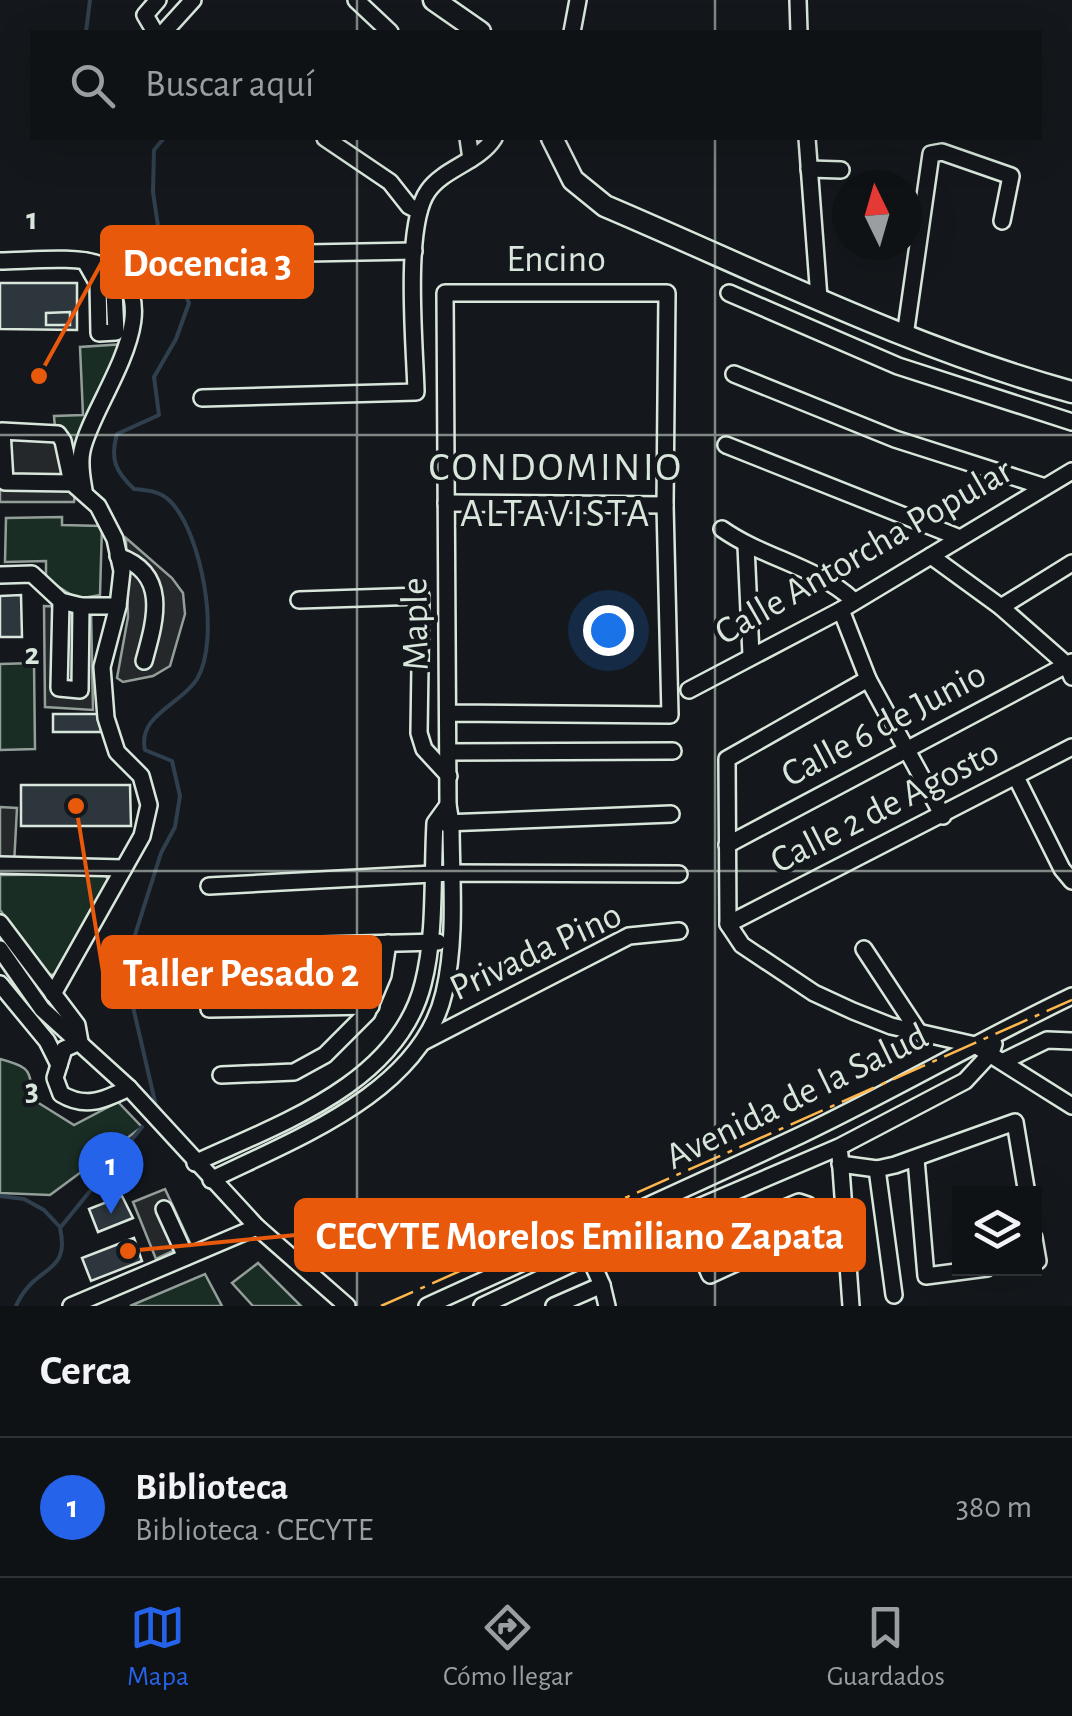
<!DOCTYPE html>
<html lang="es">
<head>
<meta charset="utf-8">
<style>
	:root { --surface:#0f1215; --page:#181b1e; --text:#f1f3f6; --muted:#9b9ea0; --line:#2f3234; --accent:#2563eb }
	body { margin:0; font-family:"Alegreya Sans",sans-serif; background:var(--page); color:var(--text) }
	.controls { position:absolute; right:30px; bottom:30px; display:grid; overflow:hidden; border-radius:0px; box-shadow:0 10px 40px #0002 }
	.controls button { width:90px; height:90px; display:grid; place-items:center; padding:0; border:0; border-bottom:2px solid var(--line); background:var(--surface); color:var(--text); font:50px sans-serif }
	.compass { position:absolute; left:832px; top:170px; width:90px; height:90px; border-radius:50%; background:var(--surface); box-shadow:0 10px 40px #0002; rotate:355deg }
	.you { position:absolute; left:608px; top:630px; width:35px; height:35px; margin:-25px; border:8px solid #fff; border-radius:50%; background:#1a73e8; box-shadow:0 0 0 15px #1a73e833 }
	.badge { display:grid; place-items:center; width:65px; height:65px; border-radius:50%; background:var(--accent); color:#fff; font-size:32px; font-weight:700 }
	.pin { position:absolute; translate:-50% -82px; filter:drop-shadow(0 2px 5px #0008) }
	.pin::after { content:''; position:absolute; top:52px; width:35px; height:30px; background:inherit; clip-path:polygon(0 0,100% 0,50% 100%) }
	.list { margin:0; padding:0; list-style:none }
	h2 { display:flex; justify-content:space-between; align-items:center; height:130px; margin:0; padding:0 40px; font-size:42px }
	h2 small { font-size:32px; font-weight:400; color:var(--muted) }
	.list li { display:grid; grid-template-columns:65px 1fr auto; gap:30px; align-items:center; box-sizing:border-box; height:140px; padding:0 40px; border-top:2px solid var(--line) }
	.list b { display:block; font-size:38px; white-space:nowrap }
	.list p { margin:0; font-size:32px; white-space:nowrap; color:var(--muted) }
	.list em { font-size:32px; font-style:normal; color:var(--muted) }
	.icon { flex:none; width:55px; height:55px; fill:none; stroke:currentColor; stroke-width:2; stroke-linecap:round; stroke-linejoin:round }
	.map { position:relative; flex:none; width:1072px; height:1306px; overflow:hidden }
	.search { position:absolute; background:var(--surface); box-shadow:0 10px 40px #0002; left:30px; right:30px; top:30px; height:110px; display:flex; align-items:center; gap:25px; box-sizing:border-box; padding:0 35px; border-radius:0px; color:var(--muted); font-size:38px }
	.sheet { height:270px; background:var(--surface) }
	nav { display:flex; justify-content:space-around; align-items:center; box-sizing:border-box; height:140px; border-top:2px solid var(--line); background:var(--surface); font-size:28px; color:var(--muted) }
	nav a { display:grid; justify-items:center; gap:5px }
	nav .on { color:var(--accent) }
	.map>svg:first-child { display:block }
	.green { fill:#1a2d24; stroke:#939e99; stroke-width:2.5 }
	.parking { fill:#24282b; stroke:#939e99; stroke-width:2.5 }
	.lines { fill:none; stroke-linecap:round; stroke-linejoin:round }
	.stream { stroke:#2f3f4d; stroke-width:4 }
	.building { fill:#2c363c; stroke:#d8e6dc; stroke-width:2.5 }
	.minor-casing { stroke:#d8e6dc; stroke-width:20 }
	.major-casing { stroke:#d8e6dc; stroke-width:25 }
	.minor { stroke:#14181c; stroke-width:15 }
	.major { stroke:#14181c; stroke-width:20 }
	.power { stroke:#ffb74d; stroke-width:2.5; stroke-dasharray:35 8 5 8; stroke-linecap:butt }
	.grid { fill:none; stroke:#d8e6dc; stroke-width:2.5; stroke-opacity:0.55 }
	.labels { text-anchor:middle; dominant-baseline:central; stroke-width:8; stroke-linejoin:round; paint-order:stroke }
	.street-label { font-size:38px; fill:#d8e6dc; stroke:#14181c }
	.neighbourhood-label { font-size:40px; letter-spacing:2.5px; fill:#d8e6dc; stroke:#14181c }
	.grid-label { font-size:32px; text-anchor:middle; font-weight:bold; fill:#d8e6dc; stroke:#14181c; stroke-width:8; stroke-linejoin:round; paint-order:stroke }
	.leader { fill:none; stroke:#e8590c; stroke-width:4 }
	.callout-dot { fill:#e8590c; stroke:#14181c; stroke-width:4 }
	.callout { fill:#e8590c; stroke:#e8590c; stroke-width:4 }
	.callout-label { font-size:40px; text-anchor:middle; font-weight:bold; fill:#fff }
</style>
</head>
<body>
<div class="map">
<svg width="1072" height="1306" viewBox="0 0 1072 1306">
	<rect width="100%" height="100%" fill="#14181c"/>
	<g class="green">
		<polygon points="126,344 80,449 73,448 64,430 55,428 54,416 83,415 80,347"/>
		<polygon points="62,517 62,525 102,526 100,595 78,599 46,579 46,561 5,562 6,518"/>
		<polygon points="34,663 35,749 0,750 0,664"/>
		<polygon points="104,874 110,882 57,974 49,975 0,910 0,875"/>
		<path d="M 0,1059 C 37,1069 25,1071 37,1102 L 74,1125 L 118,1102 L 142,1127 L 50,1195 L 0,1193 Z"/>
		<polygon points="258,1263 301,1306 253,1306 232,1283"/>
		<polygon points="205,1274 222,1306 130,1306"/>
	</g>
	<g class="parking">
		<polygon points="0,428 64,430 72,448 80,449 74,502 0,502"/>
		<polygon points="126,538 172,578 183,593 185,614 170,666 153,676 123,682 117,678 128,617"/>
		<polygon points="44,606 91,608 93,710 45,707"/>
		<polygon points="0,807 17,808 14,865 0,865"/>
		<polygon points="165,1189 190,1243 156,1259 133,1202"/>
	</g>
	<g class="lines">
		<g class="stream">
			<polyline points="86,32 90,0"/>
			<path d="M 156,1106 L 127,981 L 128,957 L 161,853 L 175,827 L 180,796 L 172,761 L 145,750 C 137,715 182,704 197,679 C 221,639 202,533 170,501 C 160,491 147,490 134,489 C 115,471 110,459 117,434 L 159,415 L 154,377 L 176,339 L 189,303 L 159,233 L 153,192 L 154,150 L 164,138"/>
			<polyline points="0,1196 24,1199 44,1210 59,1226"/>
			<path d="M 16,1306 C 34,1264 71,1276 60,1228 L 142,1127"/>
		</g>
	</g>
	<g class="building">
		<polygon points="0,283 77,283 77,330 0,329"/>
		<polygon points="70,312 70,325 46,325 46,313"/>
		<polygon points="21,595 22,637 0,637 0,596"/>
		<polygon points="53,714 100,714 101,732 53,732"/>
		<polygon points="21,785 130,785 131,826 21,826"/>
		<polygon points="122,1196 133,1218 98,1232 89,1209"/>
		<polygon points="134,1238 142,1261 91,1281 82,1258"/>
	</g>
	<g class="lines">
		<g class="minor-casing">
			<g id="minor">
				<polyline points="356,0 390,32"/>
				<polyline points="798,0 799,32"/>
				<polyline points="155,32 145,15 158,0"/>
				<polyline points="164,32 193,0"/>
				<polyline points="572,32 578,0"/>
				<polyline points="325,138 390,182 409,206 419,211"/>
				<polyline points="468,138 471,159"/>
				<polyline points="807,138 819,298"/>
				<polyline points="809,169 841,170"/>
				<polyline points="196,255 414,251"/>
				<path d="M 0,261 C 27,261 77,255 101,265 C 180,298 91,402 82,451 C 79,464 82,478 84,490"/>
				<polyline points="85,261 98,284 99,333 116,332 114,292 98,284"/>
				<polyline points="729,293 898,366 1072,422"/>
				<polyline points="905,336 931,154 942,152 1011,176 1002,221"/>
				<polyline points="734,374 895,439 1042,486"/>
				<path d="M 202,398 L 416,392 C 415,347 403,226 428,191 C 444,168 479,162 494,138"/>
				<polyline points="726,445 960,538"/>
				<polyline points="446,503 665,505"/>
				<path d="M 722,529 C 763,558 816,566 853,600"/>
				<polyline points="746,546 751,655"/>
				<path d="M 118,556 C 170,574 155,621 144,661"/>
				<polyline points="931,556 1001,607 1067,665 1072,677"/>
				<polyline points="0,575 32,574 61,601 81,606 118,606"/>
				<polyline points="299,600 421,596 419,733 424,749 449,776"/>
				<polyline points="61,601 59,688 80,690 81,606"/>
				<polyline points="1001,607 1072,563"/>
				<polyline points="841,610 868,679 943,816"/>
				<polyline points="868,679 727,759 728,924 742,945 814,993 853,1011 891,1026 975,1045 1072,1106"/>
				<polyline points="689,690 841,610 1072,471"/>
				<polyline points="449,752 673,751"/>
				<polyline points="1016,777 1062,869 1072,881"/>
				<polyline points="444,823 671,814"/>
				<polyline points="727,845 1072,662"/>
				<polyline points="0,865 124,868"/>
				<polyline points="209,886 451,873 679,874"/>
				<polyline points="0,923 77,1025 80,1042"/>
				<polyline points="728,924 1072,747"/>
				<polyline points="207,948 438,942"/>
				<polyline points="0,949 42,1009 129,1088 257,1227 347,1306"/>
				<polyline points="864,949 918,1031"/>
				<polyline points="0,984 47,1041 59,1065"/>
				<polyline points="53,994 142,836 149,805 141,776 117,752 106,718 102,667 118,606 122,571 115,539 98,506 72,483 5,482 2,431 58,434 63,441 72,483"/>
				<polyline points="209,1009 371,1006"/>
				<path d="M 80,1042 L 64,1049 L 55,1078 L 61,1094 C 86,1109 104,1100 129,1088"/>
				<polyline points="423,1042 629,936 679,931"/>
				<polyline points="1004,1061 1047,1040 1072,1041"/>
				<polyline points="221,1075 294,1072 325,1055 367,1013 383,975 388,943"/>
				<polyline points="840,1155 851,1306"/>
				<polyline points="916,1159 926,1276 987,1268"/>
				<path d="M 195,1163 C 279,1124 398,1084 423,984 C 436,934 432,875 435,823 L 448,805"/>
				<polyline points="840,1164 877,1169 895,1165 1015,1122 1027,1194"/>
				<polyline points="877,1169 894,1295"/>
				<path d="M 211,1180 C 294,1139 421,1093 444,993 C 457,939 451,878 451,823 L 448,805 L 445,293 L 667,293 L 665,505 L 670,715 L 450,713"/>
				<polyline points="164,1209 186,1257"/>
				<polyline points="683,1214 710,1275 812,1228 815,1215 808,1205 799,1202 696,1245"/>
				<polyline points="1034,1238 1038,1261 1034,1262"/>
				<polyline points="602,1285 607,1306"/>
				<polyline points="71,1306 257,1227"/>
				<path d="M 427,1306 C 552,1249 677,1193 801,1135 C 893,1091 980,1040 1072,996"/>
				<polyline points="482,1306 631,1236 839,1147 965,1081 991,1053 994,1044"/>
				<polyline points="554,1306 602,1285 589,1256"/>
			</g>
		</g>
		<g class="major-casing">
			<g id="major">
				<polyline points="434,0 480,32"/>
				<path d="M 552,138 L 573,180 L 605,206 C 758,271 911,348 1072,392"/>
			</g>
		</g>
		<use href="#minor" class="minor"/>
		<use href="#major" class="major"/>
		<polyline class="power" points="381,1306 1072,1000"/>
	</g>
	<path class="grid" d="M 357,0 L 357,32M 715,0 L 715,32M 357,138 L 357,1306M 715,138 L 715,1306M 0,435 L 1072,435M 0,871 L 1072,871"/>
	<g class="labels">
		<g class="street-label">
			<text x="556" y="260">Encino</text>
			<text transform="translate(864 552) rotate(-30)">Calle Antorcha Popular</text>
			<text transform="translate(416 624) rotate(-91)">Maple</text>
			<text transform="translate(884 725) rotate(-28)">Calle 6 de Junio</text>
			<text transform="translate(885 807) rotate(-27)">Calle 2 de Agosto</text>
			<text transform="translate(536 952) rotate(-25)">Privada Pino</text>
			<text transform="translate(797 1097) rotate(-26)">Avenida de la Salud</text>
		</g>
		<g class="neighbourhood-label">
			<text x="556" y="468">CONDOMINIO<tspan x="556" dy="46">ALTAVISTA</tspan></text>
		</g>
	</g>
	<g class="grid-label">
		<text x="32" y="229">1</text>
		<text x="32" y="664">2</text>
		<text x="32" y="1100">3</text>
	</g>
	<path class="leader" d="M39 376L102 262M76 806L103 972M128 1251L296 1235"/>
	<g class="callout-dot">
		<circle cx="39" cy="376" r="10"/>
		<circle cx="76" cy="806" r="10"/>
		<circle cx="128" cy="1251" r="10"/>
	</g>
	<g class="callout">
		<rect x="102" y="227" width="210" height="70" rx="10"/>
		<rect x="103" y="937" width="277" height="70" rx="10"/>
		<rect x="296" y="1200" width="568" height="70" rx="10"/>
	</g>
	<g class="callout-label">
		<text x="207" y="276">Docencia 3</text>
		<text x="241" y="986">Taller Pesado 2</text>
		<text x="580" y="1249">CECYTE Morelos Emiliano Zapata</text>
	</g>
</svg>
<div class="controls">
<button><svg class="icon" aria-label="layers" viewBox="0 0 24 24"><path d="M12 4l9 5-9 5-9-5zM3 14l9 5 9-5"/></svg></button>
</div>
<svg class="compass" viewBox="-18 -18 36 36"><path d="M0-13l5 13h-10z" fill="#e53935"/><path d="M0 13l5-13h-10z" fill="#9b9ea0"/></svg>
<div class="you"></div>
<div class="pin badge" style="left:111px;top:1214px">1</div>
<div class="search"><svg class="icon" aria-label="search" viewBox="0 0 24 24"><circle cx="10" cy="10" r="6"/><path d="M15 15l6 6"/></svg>Buscar aquí</div>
</div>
<section class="sheet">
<h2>Cerca<small></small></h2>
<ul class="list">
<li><span class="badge">1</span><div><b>Biblioteca</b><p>Biblioteca · CECYTE</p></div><em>380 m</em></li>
</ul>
</section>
<nav>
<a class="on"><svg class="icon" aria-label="map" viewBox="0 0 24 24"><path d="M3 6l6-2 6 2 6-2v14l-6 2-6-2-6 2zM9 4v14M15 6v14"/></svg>Mapa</a>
<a><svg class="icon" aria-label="directions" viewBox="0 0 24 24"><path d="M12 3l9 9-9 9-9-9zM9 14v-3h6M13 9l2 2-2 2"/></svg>Cómo llegar</a>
<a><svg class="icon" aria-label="saved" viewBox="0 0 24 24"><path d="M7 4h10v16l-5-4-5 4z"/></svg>Guardados</a>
</nav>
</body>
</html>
